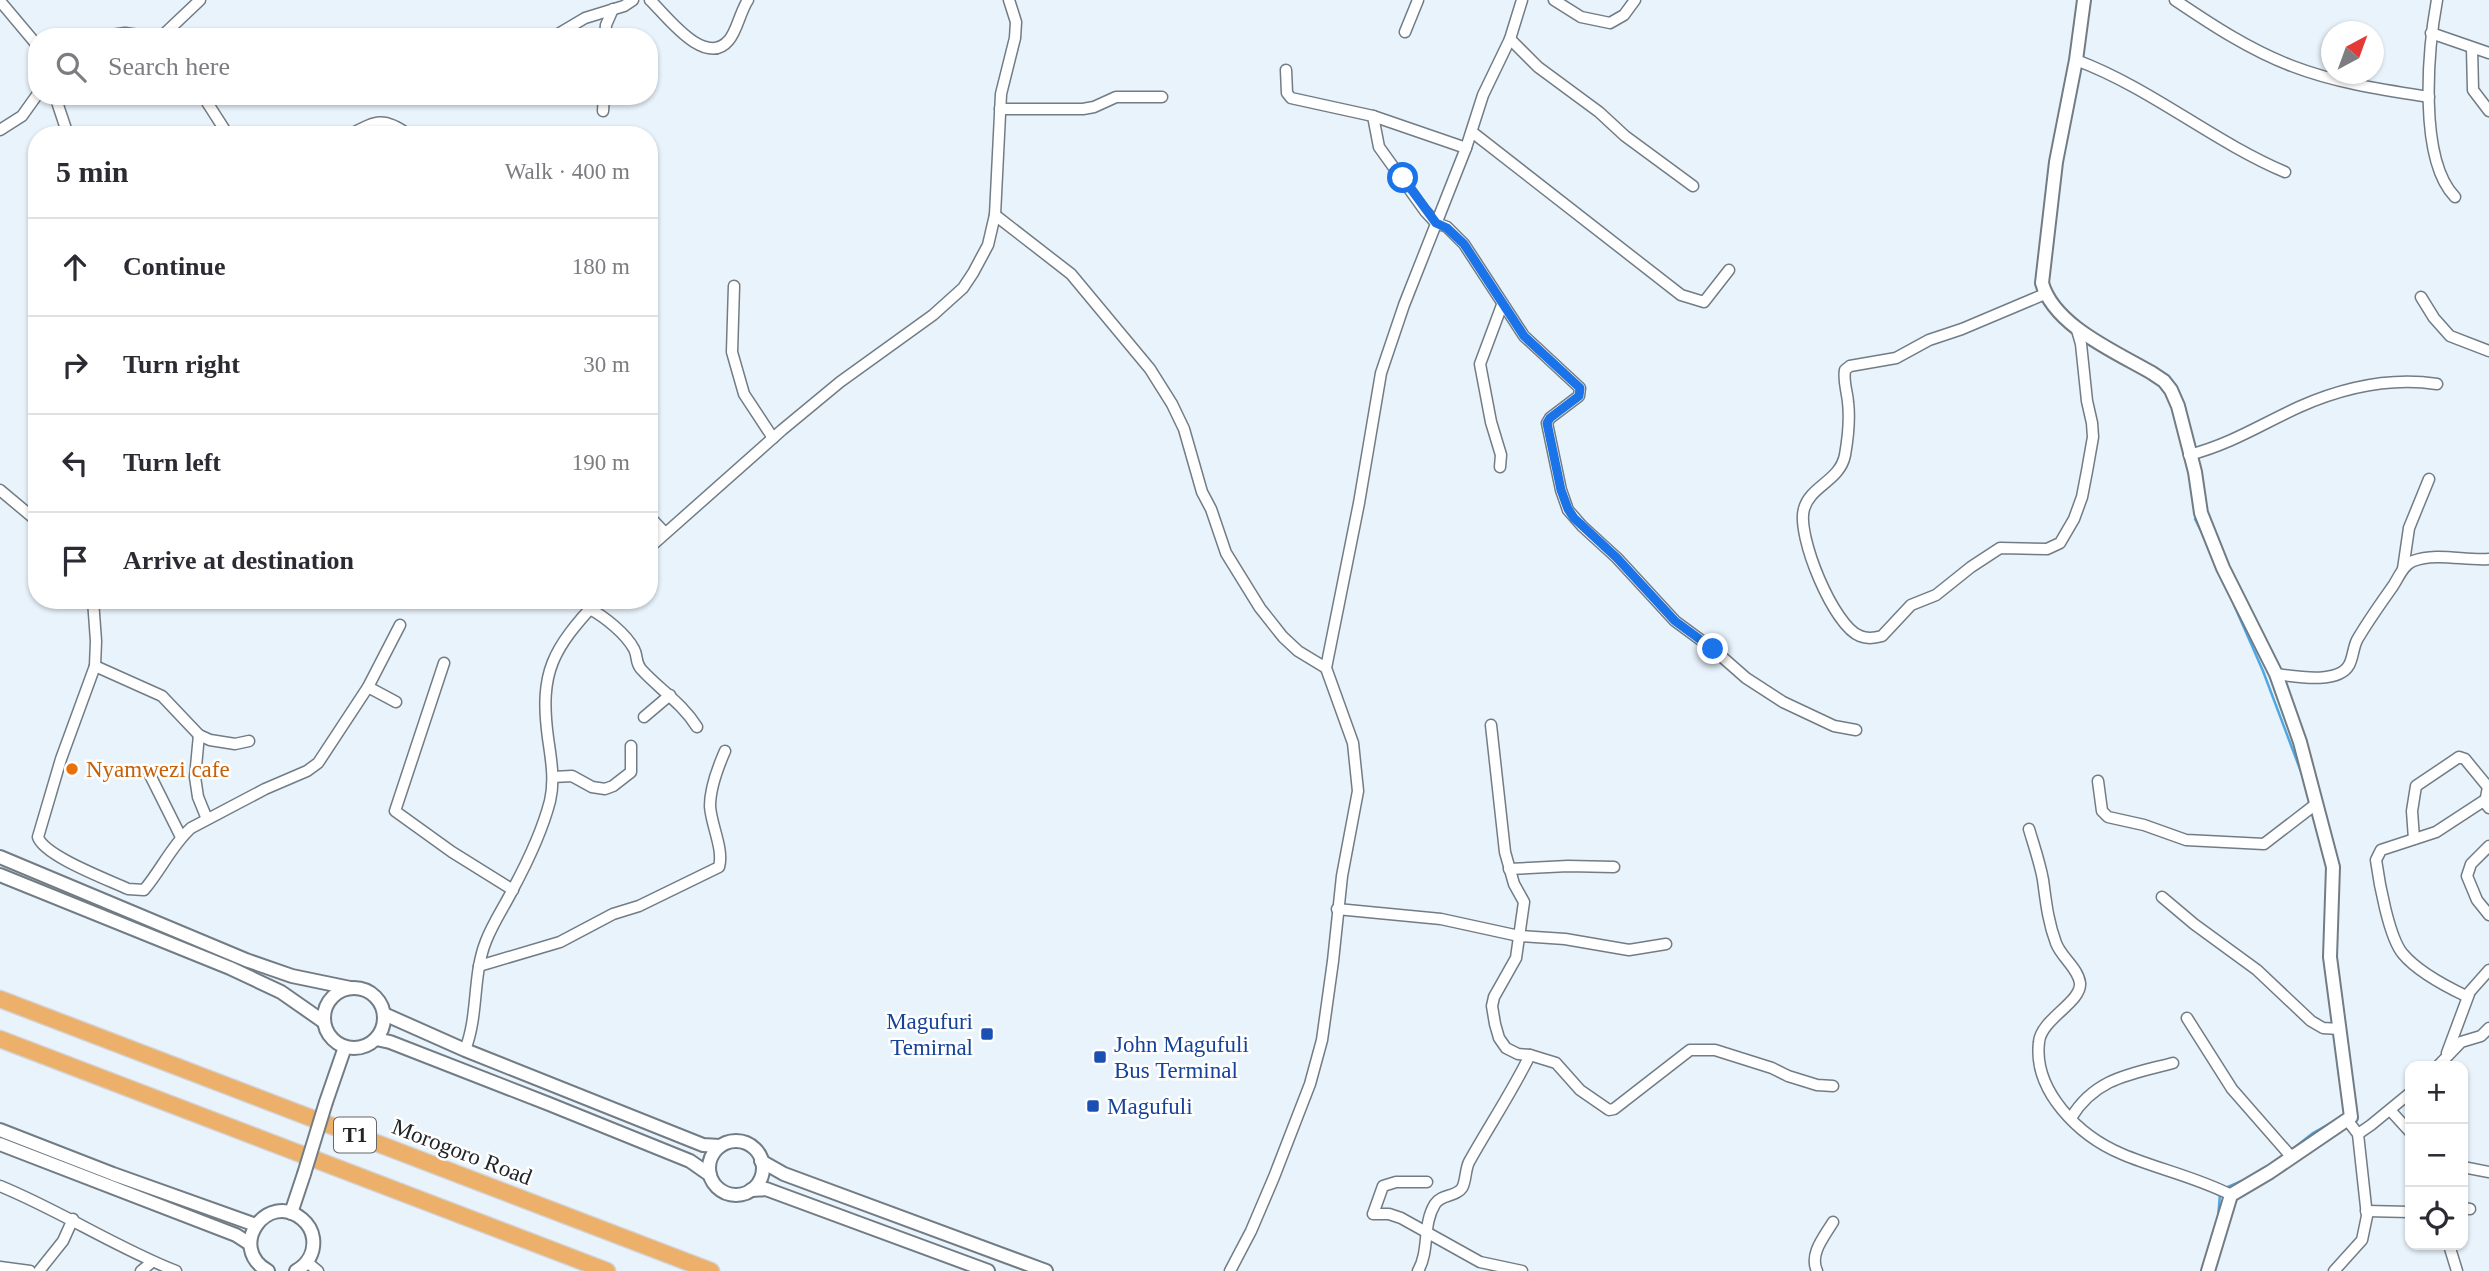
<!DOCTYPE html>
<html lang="en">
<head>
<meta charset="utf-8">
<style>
	:root { --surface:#fff; --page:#f7f7f7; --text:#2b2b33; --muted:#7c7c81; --line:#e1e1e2 }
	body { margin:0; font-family:"Times New Roman",serif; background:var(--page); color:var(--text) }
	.controls { position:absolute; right:21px; bottom:21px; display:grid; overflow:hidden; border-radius:14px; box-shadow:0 2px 5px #0004 }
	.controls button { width:63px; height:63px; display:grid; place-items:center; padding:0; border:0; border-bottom:2px solid var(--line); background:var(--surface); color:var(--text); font:35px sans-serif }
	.compass { position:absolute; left:2321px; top:21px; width:63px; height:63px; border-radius:50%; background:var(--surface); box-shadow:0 2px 5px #0004; rotate:41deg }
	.stop { position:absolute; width:21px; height:21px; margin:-16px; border:5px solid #1a73e8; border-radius:50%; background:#fff }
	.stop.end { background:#1a73e8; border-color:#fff; box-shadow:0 2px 7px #0008 }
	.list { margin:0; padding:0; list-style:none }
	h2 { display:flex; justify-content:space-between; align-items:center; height:91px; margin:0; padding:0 28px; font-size:30px }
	h2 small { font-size:23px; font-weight:400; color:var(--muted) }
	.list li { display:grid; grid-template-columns:46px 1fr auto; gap:21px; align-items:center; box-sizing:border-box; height:98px; padding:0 28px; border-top:2px solid var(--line) }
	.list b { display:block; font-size:26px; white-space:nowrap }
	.list em { font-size:23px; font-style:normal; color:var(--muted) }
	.icon { flex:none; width:38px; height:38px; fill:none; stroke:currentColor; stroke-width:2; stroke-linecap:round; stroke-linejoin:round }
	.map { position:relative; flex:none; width:2489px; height:1271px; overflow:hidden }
	.search { position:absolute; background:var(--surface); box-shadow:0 2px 5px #0004; left:28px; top:28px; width:630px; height:77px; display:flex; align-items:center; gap:18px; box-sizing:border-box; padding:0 24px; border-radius:28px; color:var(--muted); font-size:26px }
	.panel { position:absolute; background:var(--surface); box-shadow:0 2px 5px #0004; left:28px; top:126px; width:630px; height:483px; border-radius:28px }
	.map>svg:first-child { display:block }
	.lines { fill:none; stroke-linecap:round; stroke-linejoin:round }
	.stream { stroke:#4ea8e3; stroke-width:2.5 }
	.minor-casing { stroke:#727c84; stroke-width:13 }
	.tertiary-casing { stroke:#727c84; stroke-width:16 }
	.trunk-casing { stroke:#d3d3d4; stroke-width:19 }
	.minor { stroke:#fff; stroke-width:10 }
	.tertiary { stroke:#fff; stroke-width:12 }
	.trunk { stroke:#ecb06b; stroke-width:16 }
	.tertiary-bridge-casing { stroke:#727c84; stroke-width:16; stroke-linecap:butt }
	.tertiary-bridge { stroke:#fff; stroke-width:12 }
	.route { stroke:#1a73e8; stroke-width:9 }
	.food-dot { fill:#e8710a; stroke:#fff; stroke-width:2.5 }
	.transit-dot { fill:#1a4fb4; stroke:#fff; stroke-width:2.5 }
	.labels { text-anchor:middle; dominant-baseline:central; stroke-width:5; stroke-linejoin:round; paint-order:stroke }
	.shield { fill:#fff; stroke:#646668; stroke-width:2 }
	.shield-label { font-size:21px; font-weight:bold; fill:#212528 }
	.food-label { font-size:23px; fill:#c56008; stroke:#fff; text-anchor:start }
	.transit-label { font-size:23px; fill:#164399; stroke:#fff; text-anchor:start }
	.street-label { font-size:23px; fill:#212528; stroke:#fff }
</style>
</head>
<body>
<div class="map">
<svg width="2489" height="1271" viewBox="0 0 2489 1271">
	<rect width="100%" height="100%" fill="#e8f3fc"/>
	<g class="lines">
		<g class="stream">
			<polyline points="2195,519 2206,541"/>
			<polyline points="2231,598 2263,671 2303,777"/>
			<polyline points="2338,1067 2344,1108"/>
			<polyline points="2289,1152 2313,1133 2336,1120"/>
			<polyline points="2223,1189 2249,1178"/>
			<polyline points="2218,1218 2220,1194"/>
		</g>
		<g class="minor-casing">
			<g id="minor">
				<path d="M 650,0 C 666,15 705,69 729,40 C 737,31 740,12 748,0"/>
				<polyline points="1554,0 1581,17 1610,23 1624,15 1635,0"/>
				<path d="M 2175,0 C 2212,25 2250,50 2292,66 C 2336,83 2384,90 2429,97"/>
				<path d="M 2437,0 C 2428,49 2418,159 2455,197"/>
				<polyline points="0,1 37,45"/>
				<polyline points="1405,32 1418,0"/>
				<polyline points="2431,33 2489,53"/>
				<polyline points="97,37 125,33 153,37"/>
				<polyline points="161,37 200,0"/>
				<polyline points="553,37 585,18 624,6 633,0"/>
				<polyline points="605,37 606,25 613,9"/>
				<polyline points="1510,39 1538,67 1599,112 1625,136 1693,186"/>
				<polyline points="2472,48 2473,90 2489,111"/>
				<path d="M 2076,60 C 2151,88 2212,141 2285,172"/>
				<polyline points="1286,70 1287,93 1291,98 1373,116 1466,148"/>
				<polyline points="55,96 68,135"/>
				<polyline points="203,96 228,135"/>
				<polyline points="1000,109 1083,109 1094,107 1116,97 1162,97"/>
				<polyline points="603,111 604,96"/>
				<polyline points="1373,116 1379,147 1425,211 1436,223 1447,227 1464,244 1524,336 1580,388 1579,396 1550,418 1547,423 1561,490 1568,510 1582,526 1617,558 1675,621 1713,649 1746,678 1783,702 1834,726 1856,730"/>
				<polyline points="0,130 22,116 37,95"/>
				<polyline points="1472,132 1681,295 1704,302 1729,270"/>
				<path d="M 349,135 C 376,121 383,116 409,135"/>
				<polyline points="995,215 1071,274 1150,369 1172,404 1184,429 1202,492 1211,509 1226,553 1260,608 1283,637 1298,651 1326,668"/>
				<polyline points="734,286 732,352 744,394 773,438"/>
				<path d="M 2045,294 L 1962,329 L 1929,340 L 1896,358 L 1850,366 L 1845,370 C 1843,381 1847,391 1848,402 C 1850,419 1848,438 1845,455 C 1840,481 1810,486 1804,509 C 1796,535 1834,627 1860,636 C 1867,639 1875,638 1882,636 L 1911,605 L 1936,595 L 1971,567 L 2000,548 L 2047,549 L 2060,543 L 2074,519 L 2082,497 L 2087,471 L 2093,437 L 2092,423 L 2087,401 L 2081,344 L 2077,330"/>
				<polyline points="2421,297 2434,318 2450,336 2489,351"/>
				<path d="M 2189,455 C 2231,444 2260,425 2299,407 C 2342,388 2390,377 2437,384"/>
				<polyline points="1500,467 1501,455 1491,422 1480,364 1502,305"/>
				<polyline points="0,490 37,521"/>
				<polyline points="649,516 665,533"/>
				<polyline points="649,548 782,430 840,382 933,315 963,288 973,273 988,245 995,215 1001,94 1015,38 1016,22 1009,0"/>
				<polyline points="2403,569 2409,528 2429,479"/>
				<path d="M 93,600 L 96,641 L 95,666 L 61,759 L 38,837 C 44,856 109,880 128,889 L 144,890 C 161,870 172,845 191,828 L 265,789 L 307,771 L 318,763 L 368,687 L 400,625"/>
				<path d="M 590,609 C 605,617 626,634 634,649 C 638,656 635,662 641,669 C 659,689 682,703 697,727"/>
				<polyline points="444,663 395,811 452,852 513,890"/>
				<polyline points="95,666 162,696 199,735 210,740 235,744 249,741"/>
				<path d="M 2276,674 C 2293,676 2338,685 2349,665 C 2353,658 2353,648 2357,640 C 2368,621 2381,603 2393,586 C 2399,577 2403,565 2413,561 C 2437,552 2465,561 2489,559"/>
				<polyline points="368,687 396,702"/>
				<polyline points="644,717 670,695"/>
				<polyline points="1491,725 1505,852 1514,884 1524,902 1516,958 1494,997 1492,1006 1495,1024 1499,1038 1506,1048 1518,1054 1530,1055 1556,1063 1580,1090 1609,1110 1614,1109 1690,1050 1715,1050 1772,1068 1788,1076 1817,1085 1833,1086"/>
				<polyline points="199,735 195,777 198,797 207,819"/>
				<polyline points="148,771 181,837"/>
				<polyline points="553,777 572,776 592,787 605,789 613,786 631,772 631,746"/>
				<polyline points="2098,781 2102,811 2108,817 2144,825 2186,840 2264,844 2316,804"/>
				<path d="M 2485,800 L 2436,832 L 2381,850 L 2376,860 C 2379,882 2389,938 2403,954 C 2418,972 2445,986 2466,996 L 2489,970"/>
				<path d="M 2029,829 C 2034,846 2040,863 2043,880 C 2046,902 2048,922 2056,943 C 2061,957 2078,968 2080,983 C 2082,1002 2041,1019 2039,1042 C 2033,1091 2079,1136 2122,1154 C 2157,1169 2196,1177 2231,1195"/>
				<polyline points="2414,839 2412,811 2416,786 2459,757 2465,759 2488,787 2485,803 2489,808"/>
				<polyline points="2489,846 2471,864 2467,876 2477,900 2489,915"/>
				<polyline points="1509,869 1568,866 1614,867"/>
				<polyline points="2162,897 2194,924 2257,970 2311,1021 2323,1028 2339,1029"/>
				<polyline points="1337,909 1441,919 1519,936 1565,939 1629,950 1666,944"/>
				<path d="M 479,966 L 560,942 L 613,914 L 639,906 L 719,867 C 724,849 711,825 710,806 C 710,787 718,767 725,751"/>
				<polyline points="2187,1018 2232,1089 2288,1153 2290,1158"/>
				<path d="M 465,1050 C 479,1014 472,976 486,941 C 493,923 504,907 513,889 C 528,861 542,832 550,801 C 555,780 551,759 548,738 C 539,671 553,649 598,600"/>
				<polyline points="2447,1053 2469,994"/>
				<polyline points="2438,1066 2461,1042 2481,1036 2489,1028"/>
				<polyline points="2390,1110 2410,1132"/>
				<path d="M 2071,1118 C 2095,1078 2131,1074 2173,1063"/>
				<polyline points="2358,1134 2371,1125 2410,1093"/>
				<polyline points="2463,1167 2489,1172"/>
				<polyline points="1427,1182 1396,1182 1383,1186 1373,1214 1389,1214 1401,1218 1480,1262 1522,1271"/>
				<path d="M 0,1186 C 61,1211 115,1247 176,1271"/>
				<polyline points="2463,1208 2470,1209"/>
				<polyline points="2366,1211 2410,1212"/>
				<polyline points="2449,1245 2457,1271"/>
				<polyline points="307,1262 318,1271"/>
				<polyline points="0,1267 30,1271"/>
				<polyline points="39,1271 63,1241 73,1219"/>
				<polyline points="141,1271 152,1262"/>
				<polyline points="1230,1271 1251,1231 1274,1177 1310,1084 1322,1040 1333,961 1342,876 1358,791 1353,743 1326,668 1359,503 1381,373 1404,305 1466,148 1483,95 1510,39 1522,0"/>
				<path d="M 1418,1271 C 1430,1250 1422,1225 1435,1204 C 1441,1194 1456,1197 1462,1188 C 1466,1182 1465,1170 1469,1162 C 1489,1126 1512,1092 1530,1055"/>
				<path d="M 1817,1271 C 1809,1254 1824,1237 1833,1222"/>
				<polyline points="2334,1271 2362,1240 2367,1216 2358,1134 2348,1121"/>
			</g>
		</g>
		<g class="tertiary-casing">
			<g id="tertiary">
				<path d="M 2084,0 L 2076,60 L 2056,162 L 2042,283 C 2054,326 2116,352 2152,373 L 2164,381 L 2171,390 L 2178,406 L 2195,472 L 2201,513 L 2223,568 L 2276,674 L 2300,742 L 2333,867 L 2330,957 L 2351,1117 L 2270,1172 L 2231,1195 L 2208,1271"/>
				<polyline points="0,857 246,960 292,976 350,988"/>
				<polyline points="0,875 230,968 281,992 324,1022"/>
				<circle cx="354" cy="1018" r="30"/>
				<polyline points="384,1014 465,1050 703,1145 720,1146"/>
				<polyline points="376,1039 390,1042 549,1104 690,1161 710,1175"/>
				<polyline points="326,1102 345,1047"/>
				<polyline points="0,1130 113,1174 256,1225"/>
				<circle cx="736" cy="1168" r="27"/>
				<polyline points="0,1144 236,1235 250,1244"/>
				<polyline points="761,1161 784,1174 1046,1271"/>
				<polyline points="751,1190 766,1189 988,1271"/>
				<polyline points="291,1213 304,1174"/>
				<path d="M 268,1271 C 226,1247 268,1190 302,1219 C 308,1224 312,1231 313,1238 C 315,1252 308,1264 296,1271"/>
			</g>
		</g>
		<g class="trunk-casing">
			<g id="trunk">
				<polyline points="0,999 711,1271"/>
				<polyline points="0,1039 607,1271"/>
			</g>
		</g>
		<use href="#minor" class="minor"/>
		<use href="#tertiary" class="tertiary"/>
		<use href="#trunk" class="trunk"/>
		<g class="tertiary-bridge-casing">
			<polyline id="tertiary-bridge" points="304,1174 326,1102"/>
		</g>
		<use href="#tertiary-bridge" class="tertiary-bridge"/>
	</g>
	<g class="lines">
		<polyline class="route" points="1403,178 1436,223 1447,228 1464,244 1524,336 1580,388 1579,396 1550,418 1547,423 1561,490 1568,509 1574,518 1617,558 1675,621 1713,649"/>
	</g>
	<circle class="food-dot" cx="72" cy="769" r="7"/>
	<g class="transit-dot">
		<rect x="980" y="1027" width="14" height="14" rx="3.5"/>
		<rect x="1093" y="1050" width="14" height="14" rx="3.5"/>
		<rect x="1086" y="1099" width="14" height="14" rx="3.5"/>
	</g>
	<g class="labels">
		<rect class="shield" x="334" y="1117.5" width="42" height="35" rx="5"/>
		<g class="shield-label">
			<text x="355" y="1135">T1</text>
		</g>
		<g class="food-label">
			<text x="86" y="769">Nyamwezi cafe</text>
		</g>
		<g class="transit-label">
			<text x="973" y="1021" text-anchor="end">Magufuri<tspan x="973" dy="26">Temirnal</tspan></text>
			<text x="1114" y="1044">John Magufuli<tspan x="1114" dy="26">Bus Terminal</tspan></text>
			<text x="1107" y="1106">Magufuli</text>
		</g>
		<g class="street-label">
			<text transform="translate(462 1152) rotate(21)">Morogoro Road</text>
		</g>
	</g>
</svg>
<div class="controls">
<button>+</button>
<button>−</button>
<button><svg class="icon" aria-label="locate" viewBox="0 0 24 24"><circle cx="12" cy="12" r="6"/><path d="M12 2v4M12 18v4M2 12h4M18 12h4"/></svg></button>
</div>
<svg class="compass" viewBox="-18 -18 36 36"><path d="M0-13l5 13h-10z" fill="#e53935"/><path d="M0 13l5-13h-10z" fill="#7c7c81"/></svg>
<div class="stop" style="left:1403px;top:178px"></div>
<div class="stop end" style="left:1713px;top:649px"></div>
<div class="search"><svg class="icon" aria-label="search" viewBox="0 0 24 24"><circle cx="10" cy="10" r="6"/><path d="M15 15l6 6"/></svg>Search here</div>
<section class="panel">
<h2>5 min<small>Walk · 400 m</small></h2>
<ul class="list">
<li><svg class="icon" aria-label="ahead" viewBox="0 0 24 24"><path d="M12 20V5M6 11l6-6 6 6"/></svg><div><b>Continue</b></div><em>180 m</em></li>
<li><svg class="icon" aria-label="right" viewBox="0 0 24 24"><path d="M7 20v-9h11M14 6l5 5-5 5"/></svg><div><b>Turn right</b></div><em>30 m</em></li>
<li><svg class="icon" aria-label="left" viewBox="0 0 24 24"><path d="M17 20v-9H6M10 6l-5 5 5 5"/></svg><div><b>Turn left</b></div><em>190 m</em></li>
<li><svg class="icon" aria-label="arrive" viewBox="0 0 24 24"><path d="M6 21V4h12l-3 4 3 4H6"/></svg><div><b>Arrive at destination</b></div></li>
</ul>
</section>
</div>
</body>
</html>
